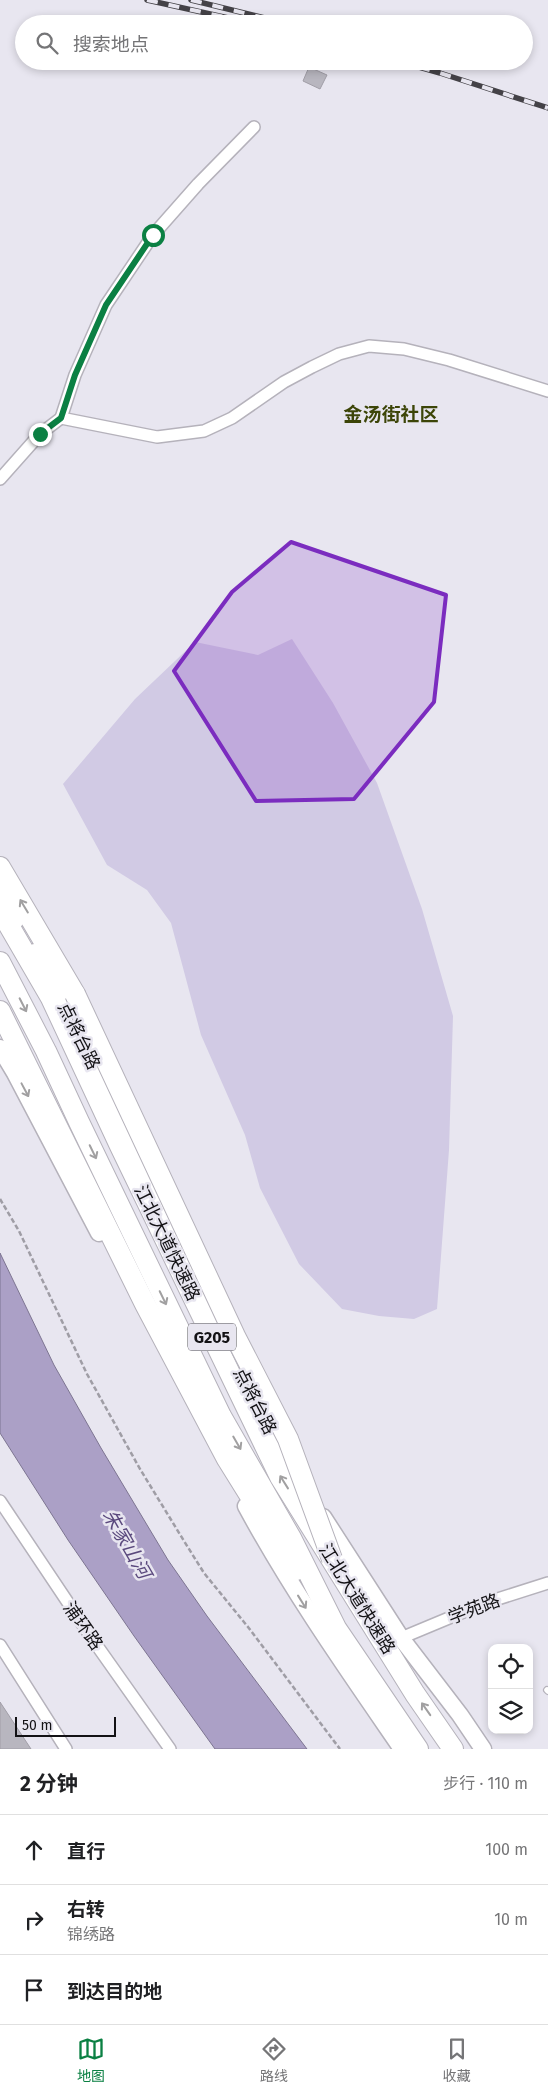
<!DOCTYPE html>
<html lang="zh">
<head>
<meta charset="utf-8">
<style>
	:root { --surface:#fff; --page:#f2f2f2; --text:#202124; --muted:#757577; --line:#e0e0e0; --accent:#0b8043 }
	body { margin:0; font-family:"Fira Sans","Noto Sans SC",sans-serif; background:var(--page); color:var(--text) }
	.controls { position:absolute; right:15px; bottom:15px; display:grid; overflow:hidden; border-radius:10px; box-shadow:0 2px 8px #0003 }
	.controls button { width:45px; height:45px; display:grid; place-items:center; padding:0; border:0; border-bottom:1px solid var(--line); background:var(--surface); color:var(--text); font:25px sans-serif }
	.scale { position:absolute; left:15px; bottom:12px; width:101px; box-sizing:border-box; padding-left:5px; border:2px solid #131215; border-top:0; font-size:14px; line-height:18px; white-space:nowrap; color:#131215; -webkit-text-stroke:4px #e8e6f0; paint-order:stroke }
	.stop { position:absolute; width:15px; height:15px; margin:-11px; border:4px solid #0b8043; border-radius:50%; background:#fff }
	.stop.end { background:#0b8043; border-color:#fff; box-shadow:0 1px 5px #0008 }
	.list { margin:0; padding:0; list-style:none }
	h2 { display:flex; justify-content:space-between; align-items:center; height:65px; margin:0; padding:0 20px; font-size:21px }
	h2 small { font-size:16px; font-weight:400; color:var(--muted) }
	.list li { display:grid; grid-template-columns:32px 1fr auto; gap:15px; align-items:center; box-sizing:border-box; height:70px; padding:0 20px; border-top:1px solid var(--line) }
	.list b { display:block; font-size:19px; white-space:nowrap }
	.list p { margin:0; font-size:16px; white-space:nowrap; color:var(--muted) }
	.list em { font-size:16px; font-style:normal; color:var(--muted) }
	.icon { flex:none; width:28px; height:28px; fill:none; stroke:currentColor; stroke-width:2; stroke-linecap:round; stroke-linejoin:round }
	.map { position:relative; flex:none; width:548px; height:1749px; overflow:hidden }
	.search { position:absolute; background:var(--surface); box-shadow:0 2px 8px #0003; left:15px; right:15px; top:15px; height:55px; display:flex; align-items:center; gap:12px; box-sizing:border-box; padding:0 18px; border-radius:28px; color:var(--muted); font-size:19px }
	.sheet { height:275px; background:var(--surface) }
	nav { display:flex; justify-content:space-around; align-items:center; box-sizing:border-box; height:70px; border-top:1px solid var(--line); background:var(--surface); font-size:14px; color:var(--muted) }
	nav a { display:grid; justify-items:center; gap:2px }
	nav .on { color:var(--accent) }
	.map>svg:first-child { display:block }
	.green { fill:#d1cae4 }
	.water { fill:#aba0c6; stroke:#7d7591 }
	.building { fill:#b8b6bf; stroke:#a19ea7 }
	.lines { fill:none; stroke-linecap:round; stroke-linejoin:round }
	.service-casing { stroke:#b5b2bb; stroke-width:8 }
	.minor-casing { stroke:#b5b2bb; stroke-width:14 }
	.secondary-casing { stroke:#b5b2bb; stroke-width:19 }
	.trunk-casing { stroke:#b5b2bb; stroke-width:22 }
	.path { stroke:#9f9da5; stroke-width:2.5; stroke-dasharray:5 2.5; stroke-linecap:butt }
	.service { stroke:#fff; stroke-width:5.5 }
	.minor { stroke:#fff; stroke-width:11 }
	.secondary { stroke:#fff; stroke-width:16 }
	.trunk { stroke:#fff; stroke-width:20 }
	.rail-casing { stroke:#444247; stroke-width:5.5 }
	.rail { stroke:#e8e6f0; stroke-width:4; stroke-dasharray:11; stroke-linecap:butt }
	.trunk-bridge-casing { stroke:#b5b2bb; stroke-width:22; stroke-linecap:butt }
	.trunk-bridge { stroke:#fff; stroke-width:20 }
	.oneway { stroke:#a1a0a1 }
	.route { stroke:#0b8043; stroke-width:6 }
	.marked { fill:#7b2cbf; fill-opacity:0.2; stroke:#7b2cbf; stroke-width:4; stroke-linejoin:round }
	.labels { text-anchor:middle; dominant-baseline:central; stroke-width:5; stroke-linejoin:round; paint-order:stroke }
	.shield { fill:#e8e6f0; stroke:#535257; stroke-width:1 }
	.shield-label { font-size:16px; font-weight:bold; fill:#131215 }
	.street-label { font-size:18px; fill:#131215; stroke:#e8e6f0 }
	.neighbourhood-label { font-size:19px; font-weight:bold; fill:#3c4508; stroke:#e8e6f0 }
	.water-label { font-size:19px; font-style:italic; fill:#5a497d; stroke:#e8e6f0 }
</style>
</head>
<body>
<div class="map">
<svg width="548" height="1749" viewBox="0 0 548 1749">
	<rect width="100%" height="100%" fill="#e8e6f0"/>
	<polygon class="green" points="292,639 333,703 377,783 422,909 453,1016 449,1150 437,1309 414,1319 379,1316 342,1309 299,1264 260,1188 245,1135 201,1035 171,923 147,890 107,865 63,784 135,699 195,642 258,655"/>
	<polygon class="water" points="0,1253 54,1365 101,1448 168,1560 207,1616 307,1749 215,1749 134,1636 68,1540 0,1433"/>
	<g class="building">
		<polygon points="309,67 327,75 320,89 303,81"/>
		<polygon points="0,1702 31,1749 0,1749"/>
	</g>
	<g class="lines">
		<g class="service-casing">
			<polyline id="service" points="547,1690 548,1691"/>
		</g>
		<g class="minor-casing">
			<g id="minor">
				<polyline points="61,418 157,437 204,431 232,418 284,382 312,367 339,354 369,346 404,349 449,360 548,391"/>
				<polyline points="61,418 75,375 106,305 153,235 198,184 254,127"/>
				<polyline points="0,479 40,434 61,418"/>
				<polyline points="0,1501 93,1640 170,1749"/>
				<polyline points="401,1638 485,1603 548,1583"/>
				<polyline points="0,1645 66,1749"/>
			</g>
		</g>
		<g class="secondary-casing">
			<g id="secondary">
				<polyline points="0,894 16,920"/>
				<polyline points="35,952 53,980 64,1005"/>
				<polyline points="0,1048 15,1073 99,1233"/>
				<polyline points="88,1054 218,1325"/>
				<polyline points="259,1412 294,1471"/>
				<path d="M 246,1506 C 292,1591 347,1669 402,1749"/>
				<polyline points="323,1517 401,1638 460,1715 483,1749"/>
			</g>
		</g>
		<g class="trunk-casing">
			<g id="trunk">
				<polyline points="0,867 75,994"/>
				<polyline points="0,910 51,998 120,1146 280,1477 415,1694 453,1749"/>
				<polyline points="0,962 46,1051 79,1122 221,1416 291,1538 336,1628 418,1749"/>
				<polyline points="0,1011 145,1304 227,1459 296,1570"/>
			</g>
		</g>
		<polyline class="path" points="0,1199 19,1231 87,1374 140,1469 184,1541 204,1573 248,1627 340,1749"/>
		<use href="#service" class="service"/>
		<use href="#minor" class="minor"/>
		<use href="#secondary" class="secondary"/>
		<use href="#trunk" class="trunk"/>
		<g class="rail-casing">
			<g id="rail">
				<polyline points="147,0 256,24"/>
				<polyline points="191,0 289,24"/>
				<polyline points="398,61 440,73 548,108"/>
			</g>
		</g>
		<use href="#rail" class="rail"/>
		<g class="trunk-bridge-casing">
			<polyline id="trunk-bridge" points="75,994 235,1336 288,1439 332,1559"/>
		</g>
		<use href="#trunk-bridge" class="trunk-bridge"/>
	</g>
	<defs><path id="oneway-shaft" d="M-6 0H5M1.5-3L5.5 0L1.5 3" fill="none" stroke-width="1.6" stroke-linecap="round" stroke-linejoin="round" transform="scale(1.25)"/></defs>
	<g class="oneway">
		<use href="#oneway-shaft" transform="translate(24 906) rotate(-121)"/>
		<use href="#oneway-shaft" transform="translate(23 1005) rotate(63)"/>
		<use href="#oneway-shaft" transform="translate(25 1090) rotate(62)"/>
		<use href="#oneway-shaft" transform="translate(93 1152) rotate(64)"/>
		<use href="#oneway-shaft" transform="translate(163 1298) rotate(64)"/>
		<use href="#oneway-shaft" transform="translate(237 1443) rotate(60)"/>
		<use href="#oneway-shaft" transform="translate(284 1482) rotate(-122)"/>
		<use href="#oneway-shaft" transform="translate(302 1602) rotate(58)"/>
		<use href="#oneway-shaft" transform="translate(426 1709) rotate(-125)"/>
	</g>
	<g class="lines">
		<polyline class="route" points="40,434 61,418 75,375 106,305 153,235"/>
	</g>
	<path class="marked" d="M 291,542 L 446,595 L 434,702 L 354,799 L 256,801 L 174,671 L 232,592 Z"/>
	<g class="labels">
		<rect class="shield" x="188" y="1323.5" width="48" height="27" rx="4"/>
		<g class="shield-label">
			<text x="212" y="1337">G205</text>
		</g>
		<g class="street-label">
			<text transform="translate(79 1036) rotate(64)">点将台路</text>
			<text transform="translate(167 1243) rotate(64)">江北大道快速路</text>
			<text transform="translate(255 1401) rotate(63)">点将台路</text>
			<text transform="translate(357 1599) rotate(58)">江北大道快速路</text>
			<text transform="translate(474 1609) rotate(-21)">学苑路</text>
			<text transform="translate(83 1626) rotate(55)">浦环路</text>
		</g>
		<g class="neighbourhood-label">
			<text x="391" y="414">金汤街社区</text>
		</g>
		<g class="water-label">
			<text transform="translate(127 1544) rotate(60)">朱家山河</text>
		</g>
	</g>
</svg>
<div class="controls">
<button><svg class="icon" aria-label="locate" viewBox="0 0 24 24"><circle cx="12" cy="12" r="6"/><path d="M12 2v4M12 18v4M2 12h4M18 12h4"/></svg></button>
<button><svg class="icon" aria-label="layers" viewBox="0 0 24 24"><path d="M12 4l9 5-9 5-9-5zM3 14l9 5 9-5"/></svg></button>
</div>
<div class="scale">50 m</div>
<div class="stop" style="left:153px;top:235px"></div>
<div class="stop end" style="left:40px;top:434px"></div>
<div class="search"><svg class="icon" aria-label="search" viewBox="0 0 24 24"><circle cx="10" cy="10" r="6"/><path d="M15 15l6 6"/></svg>搜索地点</div>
</div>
<section class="sheet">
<h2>2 分钟<small>步行 · 110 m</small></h2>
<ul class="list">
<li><svg class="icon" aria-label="ahead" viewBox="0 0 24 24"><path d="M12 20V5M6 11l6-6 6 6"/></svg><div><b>直行</b></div><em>100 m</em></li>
<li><svg class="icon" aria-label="right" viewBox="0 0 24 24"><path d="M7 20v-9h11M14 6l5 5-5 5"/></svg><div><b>右转</b><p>锦绣路</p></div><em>10 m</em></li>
<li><svg class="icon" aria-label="arrive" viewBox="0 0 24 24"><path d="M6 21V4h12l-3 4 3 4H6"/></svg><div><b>到达目的地</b></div></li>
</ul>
</section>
<nav>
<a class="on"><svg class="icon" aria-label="map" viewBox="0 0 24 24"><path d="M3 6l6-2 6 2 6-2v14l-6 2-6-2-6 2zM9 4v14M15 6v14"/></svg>地图</a>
<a><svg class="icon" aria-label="directions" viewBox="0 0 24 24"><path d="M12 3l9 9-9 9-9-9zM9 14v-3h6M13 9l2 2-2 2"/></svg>路线</a>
<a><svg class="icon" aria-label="saved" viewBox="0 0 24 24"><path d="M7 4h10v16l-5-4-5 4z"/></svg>收藏</a>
</nav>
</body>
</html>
